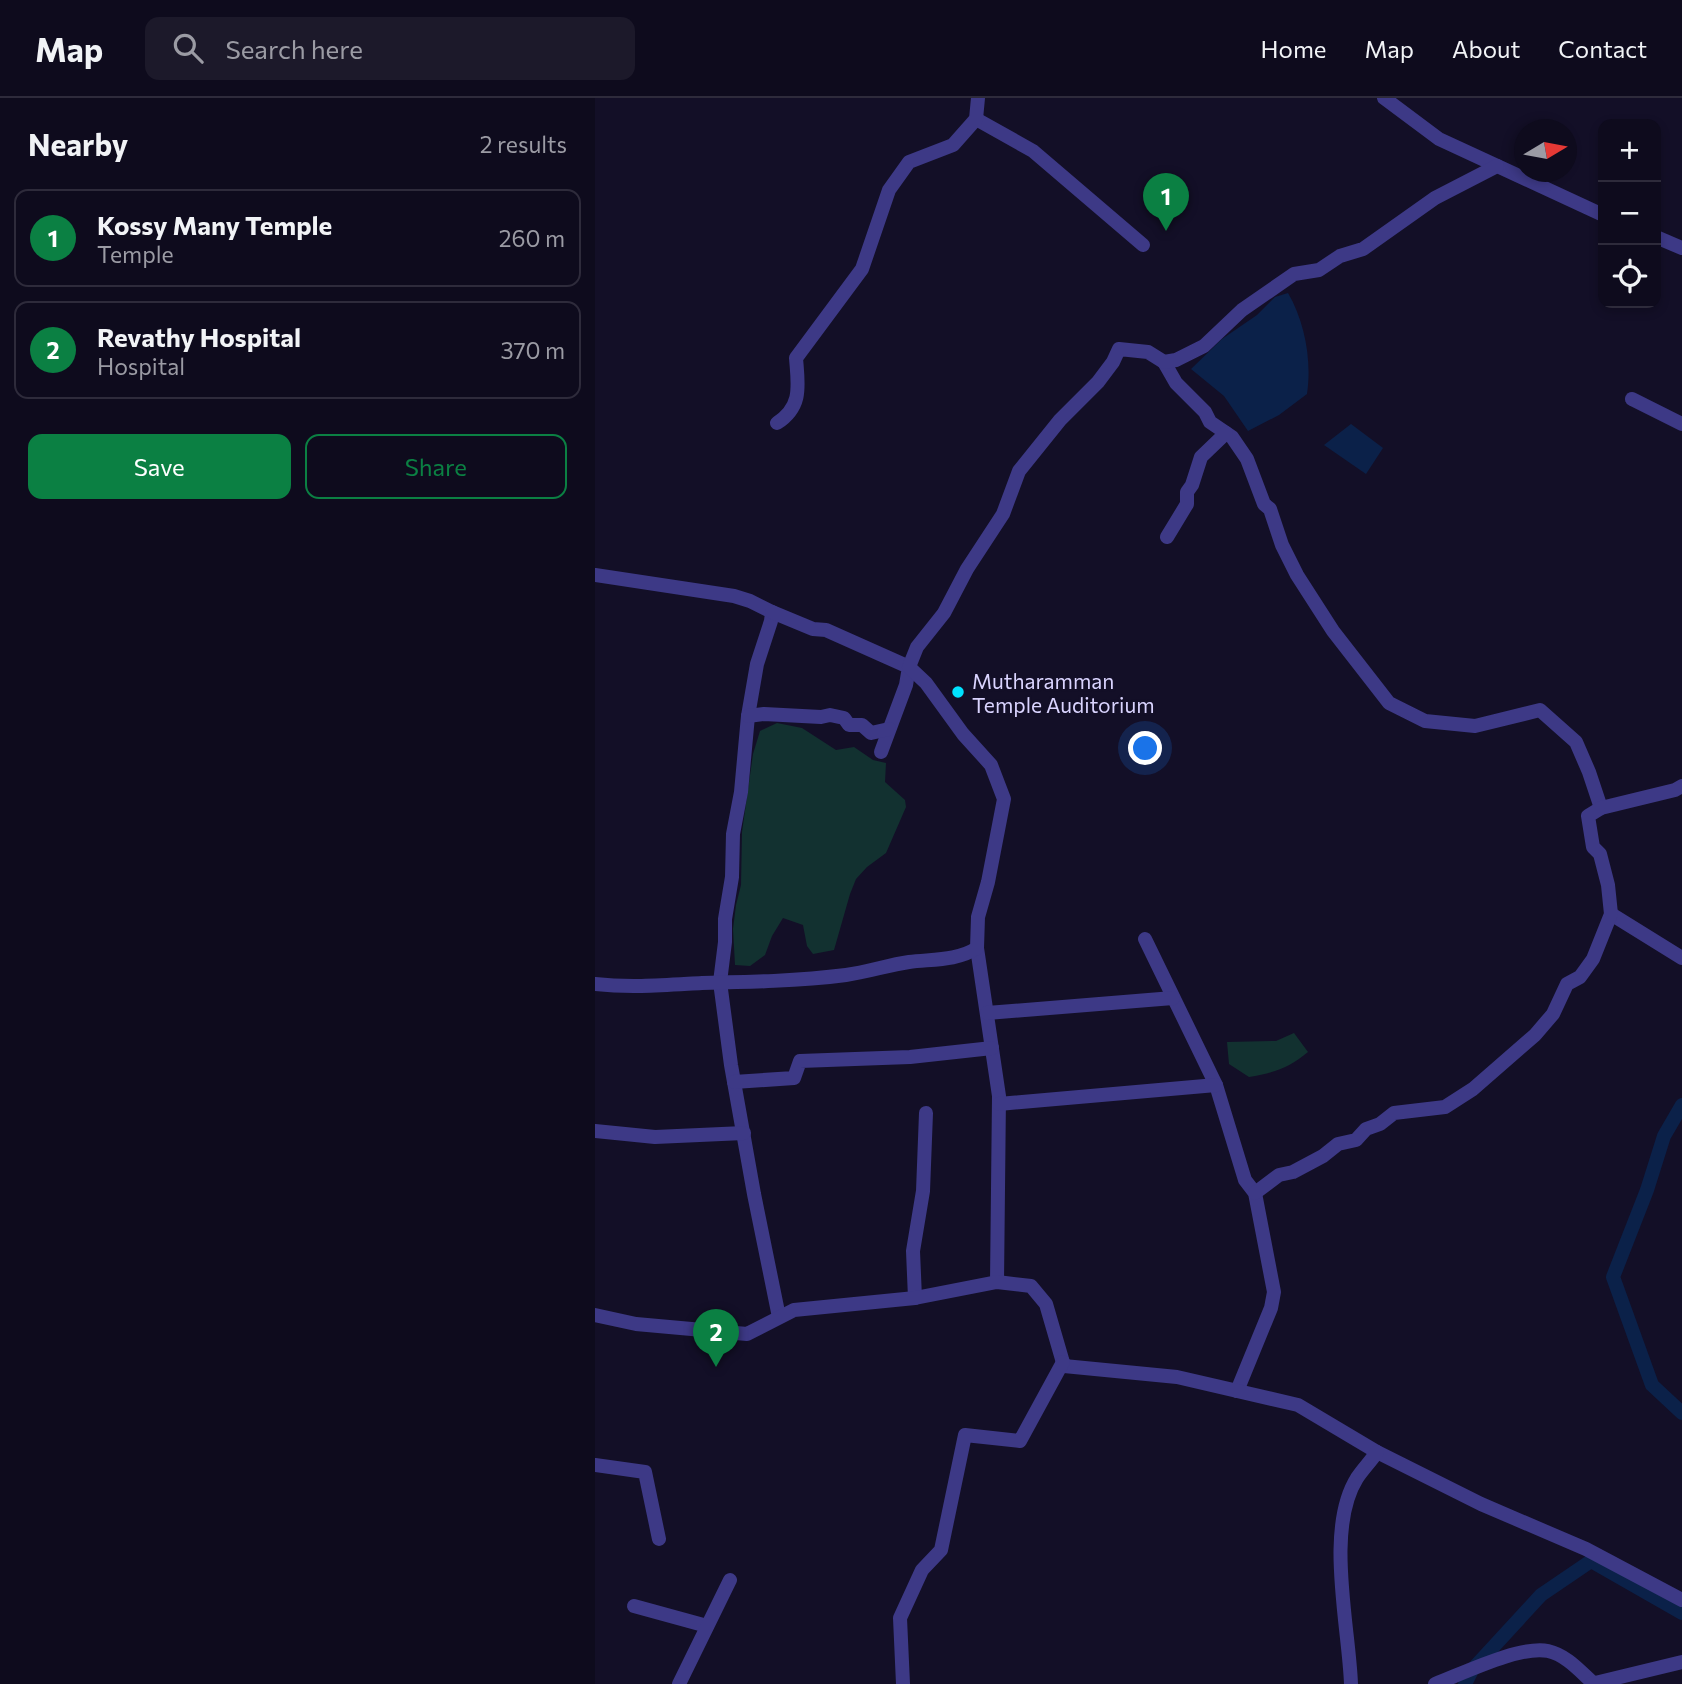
<!DOCTYPE html>
<html lang="en">
<head>
<meta charset="utf-8">
<style>
	:root { --surface:#0e0b1d; --page:#1c192a; --text:#f1f3f6; --muted:#9b9ba4; --line:#2e2b3b; --accent:#0b8043 }
	body { margin:0; font-family:Commissioner,sans-serif; background:var(--page); color:var(--text) }
	.controls { position:absolute; right:21px; top:21px; display:grid; overflow:hidden; border-radius:14px; box-shadow:0 4px 10px #0003 }
	.controls button { width:63px; height:63px; display:grid; place-items:center; padding:0; border:0; border-bottom:2px solid var(--line); background:var(--surface); color:var(--text); font:35px sans-serif }
	.compass { position:absolute; left:919px; top:21px; width:63px; height:63px; border-radius:50%; background:var(--surface); box-shadow:0 4px 10px #0003; rotate:80deg }
	.you { position:absolute; left:551px; top:651px; width:24px; height:24px; margin:-18px; border:5px solid #fff; border-radius:50%; background:#1a73e8; box-shadow:0 0 0 10px #1a73e833 }
	.badge { display:grid; place-items:center; width:46px; height:46px; border-radius:50%; background:var(--accent); color:#fff; font-size:23px; font-weight:700 }
	.pin { position:absolute; translate:-50% -58px; filter:drop-shadow(0 2px 4px #0008) }
	.pin::after { content:''; position:absolute; top:37px; width:24px; height:21px; background:inherit; clip-path:polygon(0 0,100% 0,50% 100%) }
	.list { margin:0; padding:0; list-style:none }
	h2 { display:flex; justify-content:space-between; align-items:center; height:91px; margin:0; padding:0 28px; font-size:30px }
	h2 small { font-size:23px; font-weight:400; color:var(--muted) }
	.list li { display:grid; grid-template-columns:46px 1fr auto; gap:21px; align-items:center; box-sizing:border-box; height:98px; margin:0 14px 14px; padding:0 14px; border:2px solid var(--line); border-radius:14px }
	.list b { display:block; font-size:26px; white-space:nowrap }
	.list p { margin:0; font-size:23px; white-space:nowrap; color:var(--muted) }
	.list em { font-size:23px; font-style:normal; color:var(--muted) }
	.actions { display:flex; gap:14px; padding:21px 28px }
	.actions a { flex:1; padding:16px 0; border:2px solid var(--accent); border-radius:14px; text-align:center; font-size:24px; color:var(--accent) }
	.actions .main { background:var(--accent); color:#fff }
	.icon { flex:none; width:38px; height:38px; fill:none; stroke:currentColor; stroke-width:2; stroke-linecap:round; stroke-linejoin:round }
	.map { position:relative; flex:none; width:1087px; height:1586px; overflow:hidden }
	header { display:flex; align-items:center; gap:42px; box-sizing:border-box; height:98px; padding:0 35px; background:var(--surface); border-bottom:2px solid var(--line) }
	header strong { font-size:33px }
	nav { display:flex; gap:38px; margin-inline-start:auto; font-size:24px }
	.search { width:490px; height:63px; background:var(--page); display:flex; align-items:center; gap:18px; box-sizing:border-box; padding:0 24px; border-radius:14px; color:var(--muted); font-size:26px }
	main { display:flex }
	aside { flex:1; background:var(--surface) }
	.map>svg:first-child { display:block }
	.green { fill:#123130 }
	.water { fill:#0b2149 }
	.lines { fill:none; stroke-linecap:round; stroke-linejoin:round }
	.canal { stroke:#0b2149; stroke-width:14 }
	.street { stroke:#3d3986; stroke-width:14 }
	.poi-dot { fill:#00e2ff; stroke:#130f27; stroke-width:2.5 }
	.labels { text-anchor:middle; dominant-baseline:central; stroke-width:5; stroke-linejoin:round; paint-order:stroke }
	.poi-label { font-size:21px; fill:#dad4ff; stroke:#130f27; text-anchor:start }
</style>
</head>
<body>
<header>
<strong>Map</strong>
<div class="search"><svg class="icon" aria-label="search" viewBox="0 0 24 24"><circle cx="10" cy="10" r="6"/><path d="M15 15l6 6"/></svg>Search here</div>
<nav><a>Home</a><a>Map</a><a>About</a><a>Contact</a></nav>
</header>
<main>
<aside>
<h2>Nearby<small>2 results</small></h2>
<ul class="list">
<li><span class="badge">1</span><div><b>Kossy Many Temple</b><p>Temple</p></div><em>260 m</em></li>
<li><span class="badge">2</span><div><b>Revathy Hospital</b><p>Hospital</p></div><em>370 m</em></li>
</ul>
<div class="actions"><a class="main">Save</a><a>Share</a></div>
</aside>
<div class="map">
<svg width="1087" height="1586" viewBox="0 0 1087 1586">
	<rect width="100%" height="100%" fill="#130f27"/>
	<g class="green">
		<polygon points="182,625 207,630 241,652 259,649 278,662 291,665 290,684 310,702 311,709 291,755 272,769 261,781 255,796 239,852 218,856 212,848 208,827 188,820 177,838 170,857 155,868 140,867 138,831 141,807 146,787 147,734 158,656 165,633"/>
		<path d="M 699,935 L 713,954 C 694,970 678,975 654,979 L 634,966 L 632,944 L 681,943 Z"/>
	</g>
	<g class="water">
		<path d="M 693,195 C 710,224 717,263 712,296 L 684,317 L 653,333 L 629,298 L 596,271 L 627,241 L 662,217 L 680,199 Z"/>
		<polygon points="756,326 788,350 771,376 729,347"/>
	</g>
	<g class="lines">
		<g class="canal">
			<polyline points="1087,1007 1069,1038 1052,1092 1018,1179 1057,1287 1087,1315"/>
			<polyline points="870,1586 877,1572 946,1497 996,1463 1087,1515"/>
		</g>
		<g class="street">
			<polyline points="789,0 844,41 1008,117"/>
			<polyline points="381,21 438,53 548,147"/>
			<polyline points="1061,139 1087,150"/>
			<polyline points="569,264 581,285 610,314 615,324 637,339 652,361 669,406 675,411 687,447 702,477 738,533 794,605 830,623 880,628 945,612 981,644 994,674 1006,710"/>
			<polyline points="1037,301 1087,326"/>
			<path d="M 182,325 C 208,308 203,287 201,260 L 267,171 L 294,92 L 314,64 L 358,47 L 381,21 L 383,0"/>
			<polyline points="572,439 592,406 592,394 597,387 606,359 631,335"/>
			<polyline points="0,477 139,498 155,503 177,514 176,523 162,566 153,618 146,694 138,736 137,779 130,821 130,844 125,884 136,967 159,1096 184,1219"/>
			<polyline points="177,514 218,531 231,532 314,569 311,587 286,654"/>
			<polyline points="153,618 169,616 226,619 235,617 249,620 254,627 267,627 276,635 294,631"/>
			<polyline points="1016,816 1087,860"/>
			<polyline points="550,841 621,987 650,1082 660,1095 679,1194 676,1210 642,1293"/>
			<polyline points="382,850 404,998 402,1184"/>
			<path d="M 0,886 C 36,890 71,887 107,885 C 155,884 203,883 251,877 C 273,874 293,867 314,864 C 337,861 362,863 382,850 L 383,819 L 393,784 L 409,701 L 396,667 L 368,636 L 331,585 L 314,569 L 322,549 L 349,515 L 372,471 L 408,416 L 424,373 L 465,322 L 503,284 L 518,264 L 524,251 L 553,254 L 569,264 L 581,262 L 609,248 L 647,212 L 699,176 L 724,172 L 745,158 L 768,151 L 840,100 L 902,68"/>
			<polyline points="392,915 578,900"/>
			<polyline points="139,984 199,980 205,963 315,959 397,950"/>
			<polyline points="404,1006 621,987"/>
			<polyline points="0,1033 60,1039 149,1035"/>
			<polyline points="660,1095 684,1077 698,1074 728,1058 743,1046 761,1042 771,1031 785,1026 799,1015 850,1009 878,991 940,937 958,916 972,886 985,879 998,861 1016,816 1013,787 1005,756 998,749 993,718 1006,710 1080,692 1087,688"/>
			<polyline points="320,1200 318,1153 328,1093 331,1015"/>
			<polyline points="0,1217 41,1226 152,1236 199,1212 320,1200 402,1184 436,1188 451,1206 469,1268 582,1279 703,1307 782,1354 886,1406 991,1451 1087,1502"/>
			<polyline points="0,1367 50,1374 64,1441"/>
			<polyline points="39,1508 112,1528"/>
			<polyline points="84,1586 135,1482"/>
			<polyline points="308,1586 305,1520 327,1472 346,1452 370,1337 425,1343 468,1264"/>
			<path d="M 756,1586 C 754,1528 730,1431 762,1380 C 768,1371 776,1363 782,1354"/>
			<path d="M 840,1586 C 869,1575 926,1547 953,1553 C 971,1557 984,1572 997,1584"/>
			<polyline points="996,1586 1087,1564"/>
		</g>
	</g>
	<circle class="poi-dot" cx="363" cy="594" r="7"/>
	<g class="labels">
		<g class="poi-label">
			<text x="377" y="582">Mutharamman<tspan x="377" dy="24">Temple Auditorium</tspan></text>
		</g>
	</g>
</svg>
<div class="controls">
<button>+</button>
<button>−</button>
<button><svg class="icon" aria-label="locate" viewBox="0 0 24 24"><circle cx="12" cy="12" r="6"/><path d="M12 2v4M12 18v4M2 12h4M18 12h4"/></svg></button>
</div>
<svg class="compass" viewBox="-18 -18 36 36"><path d="M0-13l5 13h-10z" fill="#e53935"/><path d="M0 13l5-13h-10z" fill="#9b9ba4"/></svg>
<div class="you"></div>
<div class="pin badge" style="left:571px;top:133px">1</div>
<div class="pin badge" style="left:121px;top:1269px">2</div>
</div>
</main>
</body>
</html>
